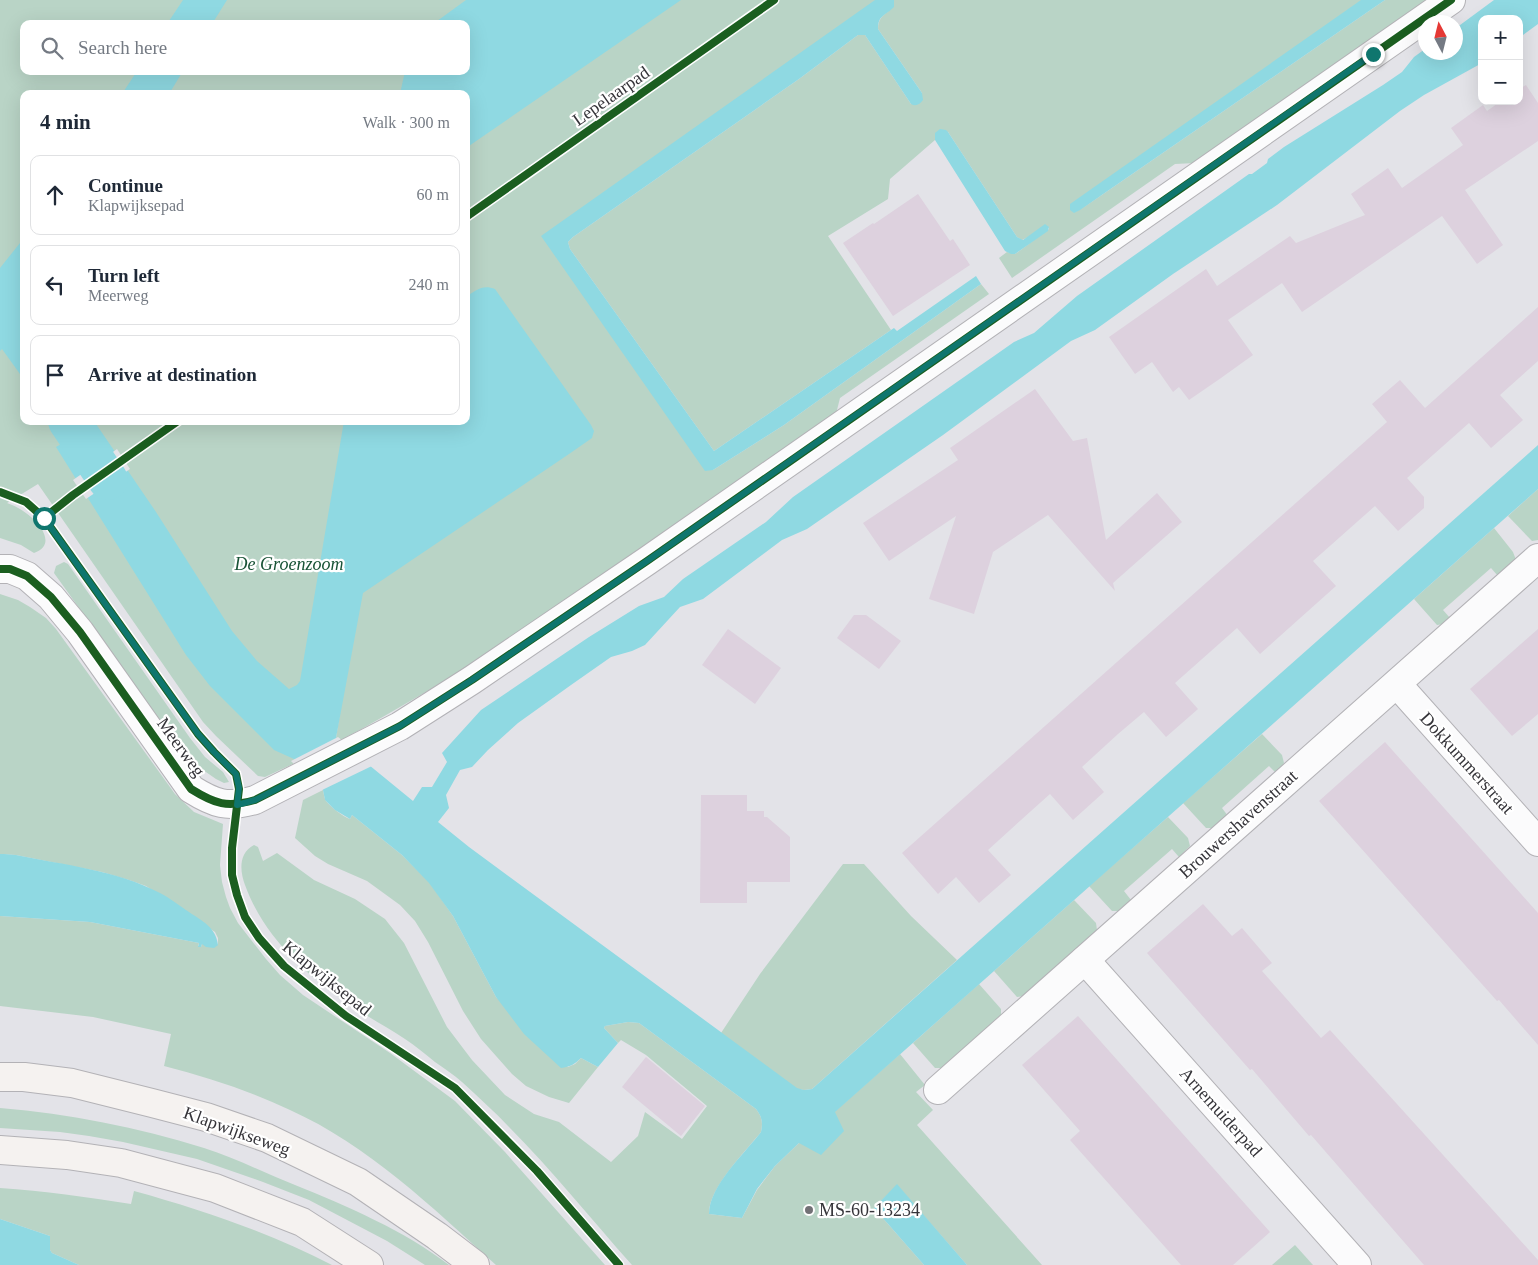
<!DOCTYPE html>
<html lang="en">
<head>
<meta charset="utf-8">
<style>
	:root { --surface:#fff; --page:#f2f2f3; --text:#1f2937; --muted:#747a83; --line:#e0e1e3 }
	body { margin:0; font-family:Georgia,serif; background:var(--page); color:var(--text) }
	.controls { position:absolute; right:15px; top:15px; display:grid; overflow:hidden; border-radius:10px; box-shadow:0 5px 20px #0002 }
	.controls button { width:45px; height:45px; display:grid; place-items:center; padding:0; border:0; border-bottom:1px solid var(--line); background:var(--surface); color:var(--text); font:25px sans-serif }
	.compass { position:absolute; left:1418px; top:15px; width:45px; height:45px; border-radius:50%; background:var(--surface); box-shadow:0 5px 20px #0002; rotate:353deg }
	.stop { position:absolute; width:15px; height:15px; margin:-11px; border:4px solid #0f766e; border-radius:50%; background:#fff }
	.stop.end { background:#0f766e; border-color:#fff; box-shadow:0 1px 5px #0008 }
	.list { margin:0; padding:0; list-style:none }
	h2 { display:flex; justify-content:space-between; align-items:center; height:65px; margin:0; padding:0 20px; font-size:21px }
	h2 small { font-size:16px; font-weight:400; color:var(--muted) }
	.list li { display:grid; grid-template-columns:32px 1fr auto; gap:15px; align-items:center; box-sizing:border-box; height:80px; margin:0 10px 10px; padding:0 10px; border:1px solid var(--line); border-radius:10px }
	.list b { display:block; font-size:19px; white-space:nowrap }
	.list p { margin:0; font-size:16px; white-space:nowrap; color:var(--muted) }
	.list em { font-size:16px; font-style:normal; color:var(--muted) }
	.icon { flex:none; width:28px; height:28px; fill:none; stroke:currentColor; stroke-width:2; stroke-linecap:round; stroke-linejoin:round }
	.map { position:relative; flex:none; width:1538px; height:1265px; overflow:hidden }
	.search { position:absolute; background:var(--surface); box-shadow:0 5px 20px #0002; left:20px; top:20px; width:450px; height:55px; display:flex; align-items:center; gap:12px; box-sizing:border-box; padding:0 18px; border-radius:10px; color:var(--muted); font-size:19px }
	.panel { position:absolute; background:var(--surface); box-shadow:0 5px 20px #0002; left:20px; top:90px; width:450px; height:335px; border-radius:10px }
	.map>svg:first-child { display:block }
	.green { fill:#b9d4c6; fill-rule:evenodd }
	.water { fill:#8fd9e2 }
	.pier { fill:#e3e3e8 }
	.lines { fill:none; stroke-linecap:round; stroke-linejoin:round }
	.canal { stroke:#8fd9e2; stroke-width:40 }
	.building { fill:#ddd1de }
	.minor-casing { stroke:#b3b2b6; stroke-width:30 }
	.secondary-casing { stroke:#b3b2b6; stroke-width:30 }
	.minor { stroke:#fbfbfc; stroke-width:28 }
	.secondary { stroke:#f5f2f0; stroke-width:28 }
	.cycleway-casing { stroke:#fff; stroke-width:11 }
	.cycleway { stroke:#1b5e20; stroke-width:8 }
	.route { stroke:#0f766e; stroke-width:6 }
	.poi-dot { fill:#727176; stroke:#fff; stroke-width:2 }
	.labels { text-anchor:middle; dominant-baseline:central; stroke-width:4.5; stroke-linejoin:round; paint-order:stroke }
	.street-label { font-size:18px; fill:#353439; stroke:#fff }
	.park-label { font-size:18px; font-style:italic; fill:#185336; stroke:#fff }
	.poi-label { font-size:18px; fill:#353439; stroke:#fff; text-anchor:start }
</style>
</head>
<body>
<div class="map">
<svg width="1538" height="1265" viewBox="0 0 1538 1265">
	<rect width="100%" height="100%" fill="#e3e3e8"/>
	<g class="green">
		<path d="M 0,0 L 1373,0 L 1080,210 L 1385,0 L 1430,0 L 1195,163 L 1175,164 L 1012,278 L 999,258 L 1007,252 L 1015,254 L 1018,252 L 1049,229 L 1049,227 L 1022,240 L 1017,237 L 948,132 L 935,137 L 935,140 L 890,179 L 888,199 L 828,236 L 891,330 L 714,451 L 570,249 L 568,242 L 573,237 L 799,79 L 858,35 L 865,35 L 911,104 L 922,93 L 878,29 C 878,19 882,16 890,10 L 549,246 L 713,470 L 784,425 L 981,284 L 989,294 L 840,398 L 836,414 C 768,461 699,509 631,557 C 536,623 441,687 339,741 L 336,738 L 342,700 L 294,759 L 297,762 L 265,777 L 258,776 L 216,736 L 203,722 L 38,484 L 7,503 C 16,506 24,511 31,517 C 43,527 55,546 34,553 L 21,545 L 0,538 ZM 24,24 L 466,24 L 466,71 L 24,71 ZM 24,94 L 466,94 L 466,421 L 24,421 Z"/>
		<polygon points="1538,489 1538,540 1532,541 1508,516"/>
		<polygon points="1494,528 1513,552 1516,560 1498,576 1491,568 1443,610 1450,618 1444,624 1437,625 1414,599"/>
		<polygon points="64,562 68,564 190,738 205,757 223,772 229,782 224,783 216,779 203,770 199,775 190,763 54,573 56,566"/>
		<path d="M 0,594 L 18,600 L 30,607 L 46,618 L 56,629 L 175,794 L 194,812 L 223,824 L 220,865 L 222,882 L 226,897 L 230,908 L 238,923 L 266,959 L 280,975 L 303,995 L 390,1053 L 455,1101 L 505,1152 L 605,1265 L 496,1265 C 433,1208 368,1145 290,1110 C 250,1091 207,1077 164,1066 L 171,1034 L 93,1017 L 0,1006 L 0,916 L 90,922 L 199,943 L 198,946 L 201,947 L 202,944 L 218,945 L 218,938 L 215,932 L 146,886 L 129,880 L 102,872 L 16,855 L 0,854 Z"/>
		<polygon points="1262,734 1282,755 1284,763 1277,774 1269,766 1222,808 1228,816 1212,828 1206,828 1183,803"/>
		<path d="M 323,790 C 324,794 324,798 326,801 C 332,808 342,816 350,819 L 352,815 L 402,855 L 430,883 L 453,916 L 496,997 L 568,1067 L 575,1064 L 581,1058 L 598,1067 L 569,1103 L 549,1097 L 526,1086 L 512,1074 L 481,1039 L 463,1011 L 428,942 L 415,921 L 400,905 L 367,881 L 328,864 L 315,856 L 295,838 L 303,800 Z"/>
		<polygon points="1168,817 1188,838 1190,846 1179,857 1172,849 1124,891 1131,900 1118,911 1112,911 1089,886"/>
		<path d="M 254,845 L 258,847 L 263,861 L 277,853 L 314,880 L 355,899 L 385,919 L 404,943 L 447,1027 L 472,1060 L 505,1095 L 534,1114 L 559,1122 L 611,1162 L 638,1136 L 645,1112 L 682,1139 L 707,1106 L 646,1055 L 621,1040 L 618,1043 L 604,1028 L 605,1026 L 628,1022 L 639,1023 L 756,1109 C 762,1117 763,1122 761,1132 C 745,1152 708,1189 709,1214 L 742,1218 L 757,1190 L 775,1166 L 799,1143 L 900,1054 L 925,1085 L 916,1092 L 933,1110 L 917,1125 L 1042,1265 L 967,1265 L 897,1185 L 874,1208 L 924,1265 L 632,1265 C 591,1219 552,1170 509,1127 C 494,1111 478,1097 462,1082 C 454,1075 444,1068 435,1062 C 425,1054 416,1046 405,1039 C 387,1027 368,1017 350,1005 C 306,975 264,937 245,885 C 240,872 238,853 254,845 Z"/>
		<polygon points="843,864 864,864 911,916 957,960 812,1089 804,1090 797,1089 721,1033 760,974"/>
		<polygon points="1074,900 1096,923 1097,930 1024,996 1017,997 994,971"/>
		<polygon points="979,984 1001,1009 1001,1015 943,1068 935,1068 913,1043"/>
		<path d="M 0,1108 C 70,1114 137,1127 204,1148 C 235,1158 265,1173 295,1185 C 347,1206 405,1231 449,1265 L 425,1265 L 387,1241 L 309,1200 L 263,1182 L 197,1159 L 123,1142 L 89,1136 L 60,1132 L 0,1128 Z"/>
		<path d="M 0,1188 C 44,1191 87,1197 131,1204 L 134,1191 C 203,1210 270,1233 332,1265 L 79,1265 L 52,1253 L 50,1250 L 50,1236 L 0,1219 Z"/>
		<polygon points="1295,1245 1313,1265 1272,1265"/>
	</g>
	<g class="water">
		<polygon points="183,0 227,0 212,24 167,24"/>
		<polygon points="466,0 681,0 466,148 466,94 400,94 405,71 466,71 466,24 433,24"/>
		<path d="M 875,0 L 894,0 L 894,7 C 885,16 878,15 878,29 L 922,93 L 923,100 C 920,104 916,107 911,104 L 865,35 L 858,35 L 799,79 L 573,237 L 568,242 L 570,249 L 714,451 L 891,330 L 894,328 L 897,331 L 976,276 L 981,284 L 784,425 L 713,470 L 705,471 L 541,236 Z"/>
		<polygon points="1361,0 1385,0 1080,210 1074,213 1070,210 1070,204"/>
		<path d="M 1494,0 L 1538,0 L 1538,24 L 1519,38 L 1519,19 L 1482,19 L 1482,63 L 1424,95 L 1400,111 L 1277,205 L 1173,274 L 1095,330 L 1071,341 L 943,435 L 807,529 L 782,540 L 703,599 L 680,607 L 645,645 L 632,651 L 611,657 L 571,685 L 518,723 L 488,750 L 472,767 L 460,770 L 446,795 L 449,808 L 438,822 L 469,847 L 797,1088 L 804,1090 L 812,1089 L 1538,445 L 1538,489 L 835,1112 L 844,1131 L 821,1155 L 799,1143 L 775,1166 L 757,1189 L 742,1218 L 709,1214 C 709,1186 744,1154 761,1132 C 763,1122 762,1117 756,1109 L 639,1023 L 628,1022 L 605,1026 L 604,1028 L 618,1043 L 598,1067 L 581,1058 C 575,1064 570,1067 561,1068 L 524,1034 L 496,997 L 453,916 L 429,883 L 402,855 L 352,815 L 350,819 L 335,810 L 325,800 L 323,790 L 297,762 L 294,759 L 274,750 L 210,686 L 186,655 L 56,447 L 77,435 L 81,421 L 94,421 L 156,512 L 232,631 L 257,661 L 289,689 L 297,685 L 300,681 L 344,421 L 466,421 L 466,297 C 476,290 483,284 495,289 L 591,425 L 594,431 L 592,438 L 569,454 L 363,593 L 336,738 L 413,801 L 422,787 L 432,787 L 447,762 L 442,753 L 481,710 L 589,637 L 639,606 L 664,597 L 683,579 L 766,522 L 793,497 L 1014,342 L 1034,333 L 1077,296 L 1249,174 L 1252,174 L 1267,163 L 1268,159 L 1284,147 L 1383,85 L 1402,72 L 1414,57 L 1425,49 L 1426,52 L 1456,52 L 1456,28 Z"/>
		<polygon points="137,71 183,71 169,94 122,94"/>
		<polygon points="940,129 946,130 948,132 1017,237 1023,240 1045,224 1049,227 1048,231 1015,254 1011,254 1005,251 935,140 935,133"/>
		<polygon points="24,238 24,324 22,326 24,328 24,372 20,374 2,349 0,351 0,268"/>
		<path d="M 4,854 L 16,855 C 64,865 116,870 160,893 C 170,898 180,906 189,912 C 202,921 216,927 218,945 L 214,948 L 206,947 L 202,944 L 201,947 L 198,947 L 199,943 L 90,922 L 0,916 L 0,854 Z"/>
		<polygon points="897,1184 967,1265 924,1265 874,1208"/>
		<polygon points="0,1219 50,1236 50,1250 52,1253 79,1265 0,1265"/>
	</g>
	<g class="pier">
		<polygon points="117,449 130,469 86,499 73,480"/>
		<polygon points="338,737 374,765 320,791 291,761"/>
	</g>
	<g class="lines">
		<polyline class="canal" points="68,421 108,480"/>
	</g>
	<g class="building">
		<polygon points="1526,85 1538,103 1538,141 1465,190 1503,245 1477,264 1442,216 1302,312 1282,283 1228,320 1253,355 1221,378 1189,400 1179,387 1173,392 1152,362 1135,374 1109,337 1206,269 1217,286 1290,236 1296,243 1365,215 1351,194 1388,168 1402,188 1463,145 1451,128 1483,105 1487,111 1501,101 1519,101 1519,89"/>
		<polygon points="918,194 950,241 953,239 970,265 893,316 843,243 873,223 874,224"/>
		<polygon points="1538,307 1538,361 1500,395 1523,420 1491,448 1469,423 1407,478 1424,497 1424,508 1398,531 1375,506 1313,561 1336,586 1260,654 1237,628 1175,683 1198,709 1166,737 1144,712 1118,734 1082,767 1104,792 1073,820 1050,794 1031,811 988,850 1011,875 979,903 956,877 938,894 902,853 1387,422 1372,404 1400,380 1425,408"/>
		<polygon points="1035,389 1073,441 1087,438 1106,540 1157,493 1182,522 1113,583 1115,591 1048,515 993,552 974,614 929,599 956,516 889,561 863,523 958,460 950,448"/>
		<polygon points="854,615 866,615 901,641 879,669 837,638"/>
		<polygon points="728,629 781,668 755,704 702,665"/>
		<polygon points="1538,629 1538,714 1512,736 1470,689"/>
		<polygon points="1385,742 1538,913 1538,1045 1499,1000 1497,1001 1319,801"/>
		<polygon points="701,795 747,795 747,811 764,811 764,817 767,817 790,837 790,882 747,882 747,903 700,903"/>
		<polygon points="1203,904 1232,936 1242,928 1272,963 1262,971 1292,1005 1321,1038 1330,1030 1510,1229 1538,1260 1538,1265 1424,1265 1311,1135 1309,1136 1252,1069 1250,1070 1147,953"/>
		<polygon points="1078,1016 1270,1232 1233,1265 1181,1265 1070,1140 1080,1131 1022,1065"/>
		<polygon points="646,1057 705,1106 681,1136 622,1087"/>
	</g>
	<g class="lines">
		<g class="minor-casing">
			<g id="minor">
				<path d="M 0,569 L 10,569 L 27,576 L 51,597 L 80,632 L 191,789 C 215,804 227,808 255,800 L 400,726 L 472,680 L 647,561 L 1451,0"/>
				<polyline points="1397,684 1538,842"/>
				<polyline points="1085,960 1357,1265"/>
				<polyline points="938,1090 1538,558"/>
			</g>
		</g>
		<g class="secondary-casing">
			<g id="secondary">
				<polyline points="0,1077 24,1077 72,1083 152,1103 206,1117 267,1138 358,1182 437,1236 475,1265"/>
				<polyline points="0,1150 67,1155 121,1163 215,1188 302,1222 369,1265"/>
			</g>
		</g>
		<use href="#minor" class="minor"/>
		<use href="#secondary" class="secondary"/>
		<g class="cycleway-casing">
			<g id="cycleway">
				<polyline points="466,217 774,0"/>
				<polyline points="0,492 26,502 44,518 198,734 214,752 236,774 239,789 232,848 232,875 237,895 245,917 259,938 284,966 346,1016 455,1088 537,1171 619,1265"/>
				<polyline points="44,518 73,495 178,421"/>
				<path d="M 0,569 L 10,569 L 27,576 L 51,597 L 80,632 L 191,789 C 215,804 227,808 255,800 L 400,726 L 472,680 L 647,561 L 1451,0"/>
			</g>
		</g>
		<use href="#cycleway" class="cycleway"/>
	</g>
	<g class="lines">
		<polyline class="route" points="44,518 198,734 214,752 236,774 239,788 237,805 255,800 400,726 472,680 647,561 1373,54"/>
	</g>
	<circle class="poi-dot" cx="809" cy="1210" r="5"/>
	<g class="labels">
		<g class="street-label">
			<text transform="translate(611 96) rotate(-35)">Lepelaarpad</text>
			<text transform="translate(181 747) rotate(54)">Meerweg</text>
			<text transform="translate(1467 763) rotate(48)">Dokkummerstraat</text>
			<text transform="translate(1238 824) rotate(-42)">Brouwershavenstraat</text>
			<text transform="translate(327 978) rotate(39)">Klapwijksepad</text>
			<text transform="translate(1221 1112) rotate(48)">Arnemuiderpad</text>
			<text transform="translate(237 1131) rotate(20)">Klapwijkseweg</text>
		</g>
		<g class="park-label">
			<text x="289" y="564">De Groenzoom</text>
		</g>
		<g class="poi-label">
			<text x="819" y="1210">MS-60-13234</text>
		</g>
	</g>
</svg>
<div class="controls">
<button>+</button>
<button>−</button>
</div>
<svg class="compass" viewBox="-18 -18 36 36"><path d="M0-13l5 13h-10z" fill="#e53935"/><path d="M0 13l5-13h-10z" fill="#747a83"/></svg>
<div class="stop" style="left:44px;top:518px"></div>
<div class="stop end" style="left:1373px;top:54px"></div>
<div class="search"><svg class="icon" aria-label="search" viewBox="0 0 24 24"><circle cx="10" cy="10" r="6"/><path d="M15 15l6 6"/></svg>Search here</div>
<section class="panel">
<h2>4 min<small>Walk · 300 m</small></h2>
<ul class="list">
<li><svg class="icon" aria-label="ahead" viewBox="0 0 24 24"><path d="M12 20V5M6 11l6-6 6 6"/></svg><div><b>Continue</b><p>Klapwijksepad</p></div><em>60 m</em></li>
<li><svg class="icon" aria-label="left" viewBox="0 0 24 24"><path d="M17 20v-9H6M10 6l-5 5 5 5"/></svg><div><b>Turn left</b><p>Meerweg</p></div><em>240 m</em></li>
<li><svg class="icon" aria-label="arrive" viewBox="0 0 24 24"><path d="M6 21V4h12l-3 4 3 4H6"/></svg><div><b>Arrive at destination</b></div></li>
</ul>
</section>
</div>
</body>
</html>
